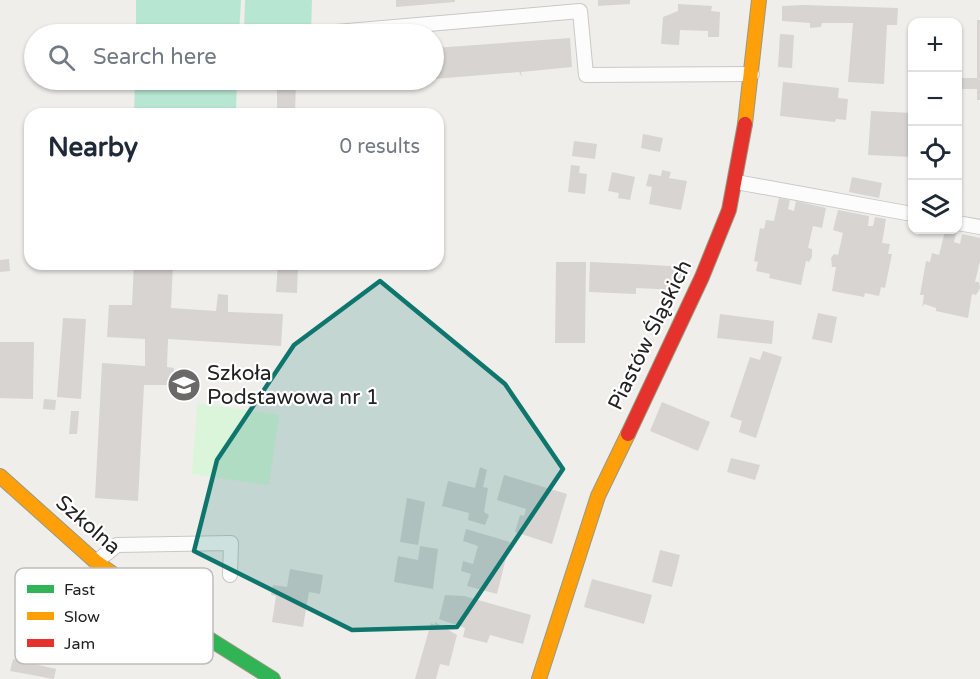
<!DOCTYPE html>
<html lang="en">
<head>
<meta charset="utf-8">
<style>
	:root { --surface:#fff; --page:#f2f2f3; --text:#1f2937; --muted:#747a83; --line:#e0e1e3 }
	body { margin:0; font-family:"Varela Round",sans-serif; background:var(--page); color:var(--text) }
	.controls { position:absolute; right:18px; top:18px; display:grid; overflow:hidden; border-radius:12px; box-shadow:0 2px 4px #0004 }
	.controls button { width:54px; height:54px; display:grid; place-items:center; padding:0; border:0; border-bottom:2px solid var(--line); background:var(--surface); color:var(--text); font:30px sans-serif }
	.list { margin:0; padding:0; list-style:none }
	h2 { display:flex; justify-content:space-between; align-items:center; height:78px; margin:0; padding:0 24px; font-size:26px }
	h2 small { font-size:20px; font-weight:400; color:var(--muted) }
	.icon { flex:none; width:33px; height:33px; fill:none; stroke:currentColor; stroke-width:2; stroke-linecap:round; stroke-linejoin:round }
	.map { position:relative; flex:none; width:980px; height:679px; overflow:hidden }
	.search { position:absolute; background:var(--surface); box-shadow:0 2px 4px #0004; left:24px; top:24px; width:420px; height:66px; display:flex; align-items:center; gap:15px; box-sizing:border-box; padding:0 21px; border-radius:33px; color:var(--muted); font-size:22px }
	.panel { position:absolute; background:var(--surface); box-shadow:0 2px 4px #0004; left:24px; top:108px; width:420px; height:162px; border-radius:18px }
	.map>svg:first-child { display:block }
	.park { fill:#daf5da }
	.pitch { fill:#b7e6d2 }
	.building { fill:#d7d4d2 }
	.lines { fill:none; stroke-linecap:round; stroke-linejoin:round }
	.lane-casing { stroke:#c9c8c7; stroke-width:16 }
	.fast-casing { stroke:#999a82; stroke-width:16 }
	.slow-casing { stroke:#999a82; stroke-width:16 }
	.jam-casing { stroke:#999a82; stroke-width:16 }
	.lane { stroke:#fdfcfc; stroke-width:14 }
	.fast { stroke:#30b455; stroke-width:14 }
	.slow { stroke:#ff9f0a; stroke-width:14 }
	.jam { stroke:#e5322d; stroke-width:14 }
	.marked { fill:#0f766e; fill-opacity:0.2; stroke:#0f766e; stroke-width:4.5; stroke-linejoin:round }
	.labels { text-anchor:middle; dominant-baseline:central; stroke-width:4.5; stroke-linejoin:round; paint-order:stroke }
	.street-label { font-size:21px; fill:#222; stroke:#fff }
	.poi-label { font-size:21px; fill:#222; stroke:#fff; text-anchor:start }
	.key { fill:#fff; stroke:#bdbdbd; stroke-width:1.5 }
	.key-label { font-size:16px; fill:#222 }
</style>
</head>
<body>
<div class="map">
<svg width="980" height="679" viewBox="0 0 980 679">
	<rect width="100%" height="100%" fill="#f0eeeb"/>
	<polygon class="park" points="197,403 279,415 269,485 192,474"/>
	<g class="pitch">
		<polygon points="136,0 241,0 239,34 136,34"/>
		<polygon points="245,0 312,0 311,34 244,34"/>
		<polygon points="135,80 237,80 236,114 134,114"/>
	</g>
	<g class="building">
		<polygon points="396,0 455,0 455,2 396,7"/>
		<polygon points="598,0 630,0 630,4 598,6"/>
		<polygon points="678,4 712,6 711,11 720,12 719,37 708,37 708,31 680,30 679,45 661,44 663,17 678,11"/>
		<polygon points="804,5 898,8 897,25 887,25 884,84 848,82 853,23 822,23 821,27 810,28 810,23 782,21 782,6"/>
		<polygon points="977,20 980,20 980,100 977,100 977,89 961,89 961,78 977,78"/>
		<polygon points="780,34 794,35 792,68 778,67"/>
		<polygon points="570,38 572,67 521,72 522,77 519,72 434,79 434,48"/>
		<polygon points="277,80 296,80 295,114 277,114"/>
		<polygon points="338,80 406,80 406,81 367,84 365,89 365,84 339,87"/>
		<polygon points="783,82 839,88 838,98 848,99 846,120 836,119 835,122 780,116"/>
		<polygon points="871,111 912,113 912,157 868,155"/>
		<polygon points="958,116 962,116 960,160 958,159"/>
		<polygon points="643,134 663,138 660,152 641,148"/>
		<polygon points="574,141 597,144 595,159 572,156"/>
		<polygon points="571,165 580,166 579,173 587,174 585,194 568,192"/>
		<polygon points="662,170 671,172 669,178 687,181 681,210 649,204 652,187 646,186 649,174 661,176"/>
		<polygon points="612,172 635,177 630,200 618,198 619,193 608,191"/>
		<polygon points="852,177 882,183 879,198 849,192"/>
		<polygon points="779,198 790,200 788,209 794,211 796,201 826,208 822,228 813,226 808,248 812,249 812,257 809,262 806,261 801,285 769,278 770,274 756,271 758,262 754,261 760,228 764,229 766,220 774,221"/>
		<polygon points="838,210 869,216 868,226 873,226 875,217 886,219 882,243 890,244 888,254 892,254 885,288 881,287 879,296 865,293 864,297 832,291 836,267 832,267 831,258 834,254 838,255 843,233 833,230"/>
		<polygon points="945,231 956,233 954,242 960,244 962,234 980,238 980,260 975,282 979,282 980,288 976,295 972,294 968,318 936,311 936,308 924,304 922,308 924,295 920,295 926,261 930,262 932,253 939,255"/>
		<polygon points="9,259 10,271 0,272 0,260"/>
		<polygon points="556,262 586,262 585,343 555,343"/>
		<polygon points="590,262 636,264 686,267 679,290 636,288 636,294 589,292"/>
		<polygon points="134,264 173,264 171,308 216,311 218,294 228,295 228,312 283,314 281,346 168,339 167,367 174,368 173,385 144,385 138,501 95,498 102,363 145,366 145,339 107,337 109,305 132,305"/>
		<polygon points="278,264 298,264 297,293 276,292"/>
		<polygon points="818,313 837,317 832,343 812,339"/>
		<polygon points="720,314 774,321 772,344 717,338"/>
		<polygon points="63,318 86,319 81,399 57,397"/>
		<polygon points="0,342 34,342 33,399 0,398"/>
		<polygon points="763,351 782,357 756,438 739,432 742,421 730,417 750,357 760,360"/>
		<polygon points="44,399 56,400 55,410 43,409"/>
		<polygon points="662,402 710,422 698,451 650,431"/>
		<polygon points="71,411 79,411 77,434 69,434"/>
		<polygon points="731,458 760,465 755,480 727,472"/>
		<polygon points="480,467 487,470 483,487 488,488 484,512 489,515 485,525 468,520 469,513 442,506 448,481 475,488"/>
		<polygon points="504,475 567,494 552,544 515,532 520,515 524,516 526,509 497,500"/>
		<polygon points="407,498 425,502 418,545 400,542"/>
		<polygon points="466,529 510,542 497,594 467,586 471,574 461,571 463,561 473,564 478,546 463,541"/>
		<polygon points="420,546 438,549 433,589 394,582 398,556 418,560"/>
		<polygon points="660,550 680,555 672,587 652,582"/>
		<polygon points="290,569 323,575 320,594 309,592 303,627 272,622 276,596 271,595 273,585 287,587"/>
		<polygon points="592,579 652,595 644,624 584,607"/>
		<polygon points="445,595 464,596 531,615 523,644 490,635 487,643 463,637 465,628 439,619"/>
		<polygon points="435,622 457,635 449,666 440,664 436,679 415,679 431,623 435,625"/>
		<polygon points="13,659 56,669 54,679 10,671"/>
	</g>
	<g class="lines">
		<g class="lane-casing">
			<g id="lane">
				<polyline points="336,32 580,11 586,75 752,74"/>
				<polyline points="736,182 912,214"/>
				<polyline points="958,223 980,227"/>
				<polyline points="96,562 117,545 231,543 230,575"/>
			</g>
		</g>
		<g class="fast-casing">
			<polyline id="fast" points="179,620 273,679"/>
		</g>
		<g class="slow-casing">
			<g id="slow">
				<polyline points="745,124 759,0"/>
				<polyline points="0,476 96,562 179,620"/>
				<polyline points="539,679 598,496 628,434"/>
			</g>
		</g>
		<g class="jam-casing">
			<polyline id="jam" points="628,434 702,277 729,210 745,124"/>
		</g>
		<use href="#lane" class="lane"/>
		<use href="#fast" class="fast"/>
		<use href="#slow" class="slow"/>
		<use href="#jam" class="jam"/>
	</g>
	<path class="marked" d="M 380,281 L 505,384 L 563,469 L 457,627 L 352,630 L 194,551 L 217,460 L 294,345 Z"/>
	<defs>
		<g id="school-disc" transform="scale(1.725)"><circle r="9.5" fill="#6a6968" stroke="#fff"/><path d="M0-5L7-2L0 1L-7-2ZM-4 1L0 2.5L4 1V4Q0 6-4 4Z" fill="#fff"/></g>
	</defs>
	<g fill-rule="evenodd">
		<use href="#school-disc" x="184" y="385"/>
	</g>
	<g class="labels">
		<g class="street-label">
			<text transform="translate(650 335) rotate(-64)">Piastów Śląskich</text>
			<text transform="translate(88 525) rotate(41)">Szkolna</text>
		</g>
		<g class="poi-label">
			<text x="207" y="373">Szkoła<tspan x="207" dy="24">Podstawowa nr 1</tspan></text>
		</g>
	</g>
	<rect x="15" y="568" width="198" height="96" rx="9" class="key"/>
	<rect x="27" y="585" width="27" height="8" fill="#30b455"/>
	<rect x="27" y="612" width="27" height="8" fill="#ff9f0a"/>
	<rect x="27" y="639" width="27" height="8" fill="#e5322d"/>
	<g class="key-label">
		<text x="64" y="595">Fast</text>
		<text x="64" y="622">Slow</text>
		<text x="64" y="649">Jam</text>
	</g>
</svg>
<div class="controls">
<button>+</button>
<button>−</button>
<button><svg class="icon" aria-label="locate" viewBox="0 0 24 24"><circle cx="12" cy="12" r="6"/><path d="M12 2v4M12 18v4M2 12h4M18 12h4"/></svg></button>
<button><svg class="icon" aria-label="layers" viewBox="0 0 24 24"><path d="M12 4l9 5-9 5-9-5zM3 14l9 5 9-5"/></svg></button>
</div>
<div class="search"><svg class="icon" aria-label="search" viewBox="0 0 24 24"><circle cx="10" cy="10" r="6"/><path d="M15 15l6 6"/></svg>Search here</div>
<section class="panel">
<h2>Nearby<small>0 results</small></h2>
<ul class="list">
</ul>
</section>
</div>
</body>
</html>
